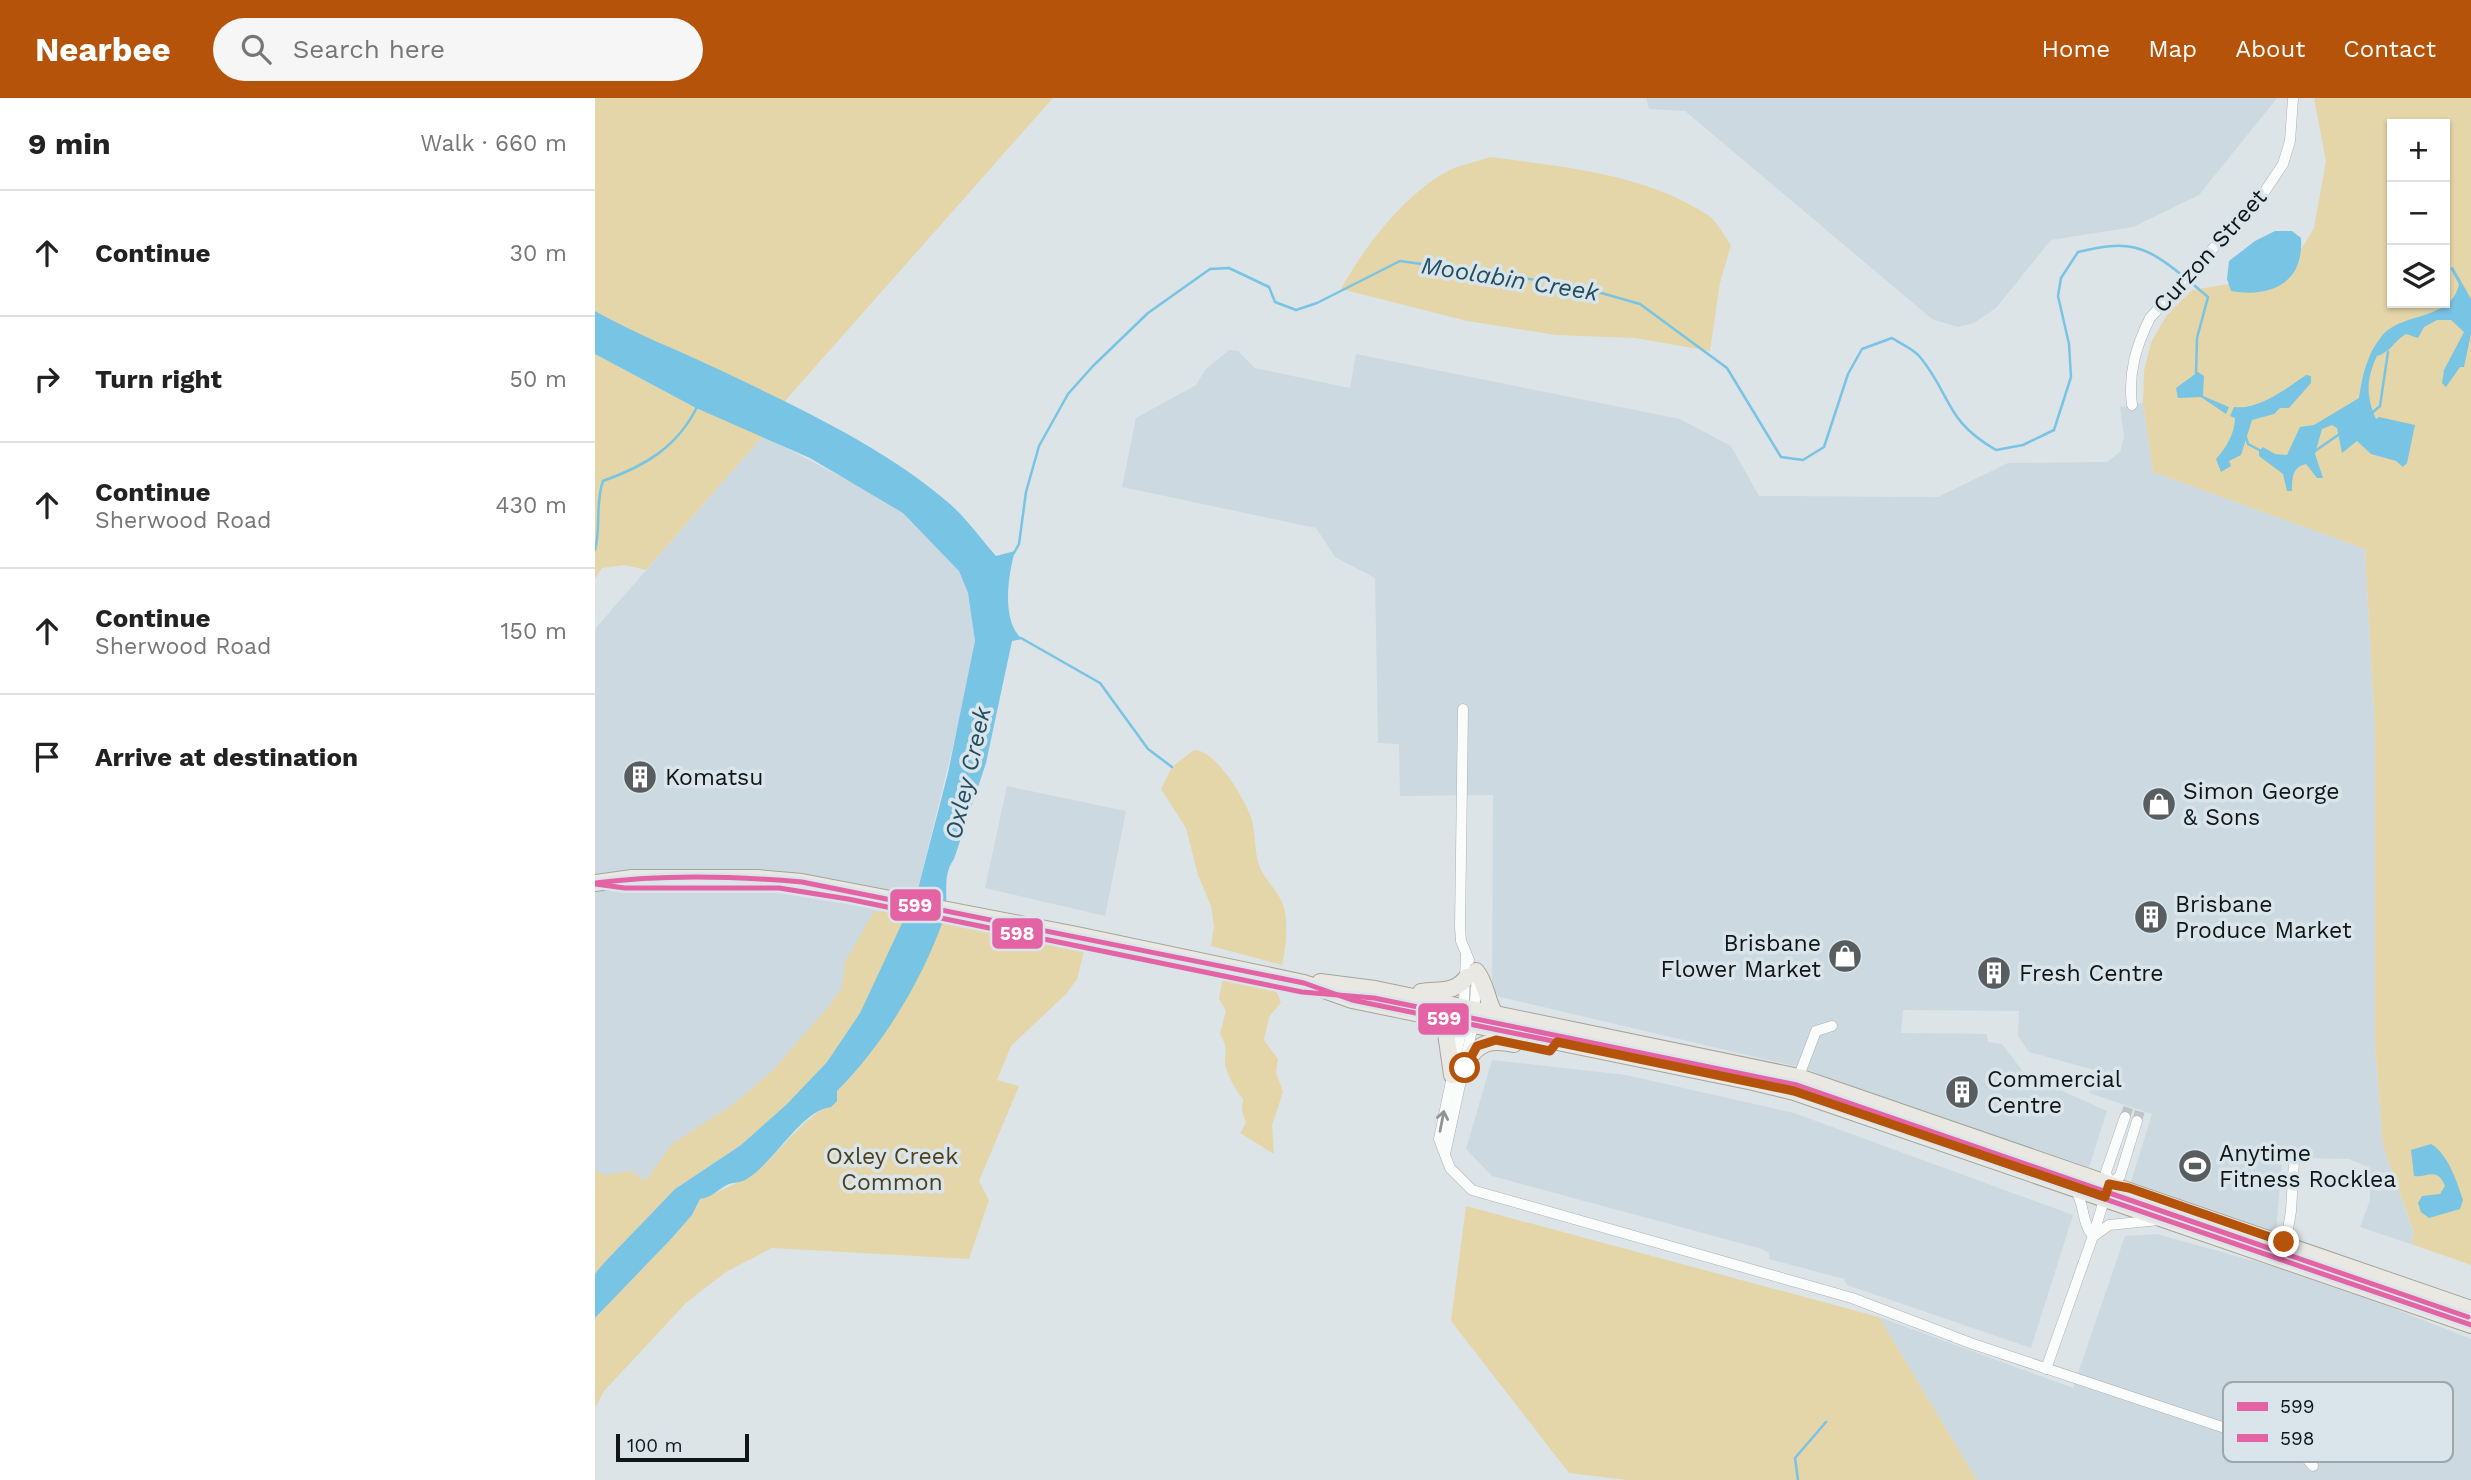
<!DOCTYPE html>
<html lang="en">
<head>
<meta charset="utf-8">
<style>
	:root { --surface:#fff; --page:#f6f6f6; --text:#222; --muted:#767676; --line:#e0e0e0; --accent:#b45309 }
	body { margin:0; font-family:"Work Sans",sans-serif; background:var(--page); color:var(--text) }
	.controls { position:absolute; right:21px; top:21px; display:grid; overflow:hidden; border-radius:0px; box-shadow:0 2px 5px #0004 }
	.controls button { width:63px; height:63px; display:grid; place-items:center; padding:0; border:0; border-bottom:2px solid var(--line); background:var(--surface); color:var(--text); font:35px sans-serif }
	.scale { position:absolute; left:21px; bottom:18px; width:133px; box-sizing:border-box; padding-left:7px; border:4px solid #101517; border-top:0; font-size:19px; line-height:24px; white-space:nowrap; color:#101517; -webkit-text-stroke:5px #d9e5eb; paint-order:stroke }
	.stop { position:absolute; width:21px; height:21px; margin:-16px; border:5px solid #b45309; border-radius:50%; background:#fff }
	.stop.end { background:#b45309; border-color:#fff; box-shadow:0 2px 7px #0008 }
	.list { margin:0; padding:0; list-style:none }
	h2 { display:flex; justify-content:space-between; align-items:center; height:91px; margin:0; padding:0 28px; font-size:30px }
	h2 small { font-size:23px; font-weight:400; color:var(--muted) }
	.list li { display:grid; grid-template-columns:46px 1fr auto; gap:21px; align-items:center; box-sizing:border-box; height:126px; padding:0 28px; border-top:2px solid var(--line) }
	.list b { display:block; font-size:26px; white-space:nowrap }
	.list p { margin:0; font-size:23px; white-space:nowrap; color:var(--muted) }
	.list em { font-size:23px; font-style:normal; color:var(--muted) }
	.icon { flex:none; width:38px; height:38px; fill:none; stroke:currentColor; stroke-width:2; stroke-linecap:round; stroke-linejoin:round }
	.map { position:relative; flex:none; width:1876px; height:1382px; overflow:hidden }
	header { display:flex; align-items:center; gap:42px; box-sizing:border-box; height:98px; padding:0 35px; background:var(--accent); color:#fff }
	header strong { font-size:33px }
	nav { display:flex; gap:38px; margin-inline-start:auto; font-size:24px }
	.search { width:490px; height:63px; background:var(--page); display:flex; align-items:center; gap:18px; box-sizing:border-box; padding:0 24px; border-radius:38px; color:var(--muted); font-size:26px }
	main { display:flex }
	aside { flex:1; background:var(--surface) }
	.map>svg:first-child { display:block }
	.built { fill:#ccd9e1 }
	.green { fill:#e4d6a8; fill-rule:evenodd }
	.water { fill:#78c4e4 }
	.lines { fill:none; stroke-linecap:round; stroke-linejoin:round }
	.stream { stroke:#78c4e4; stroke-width:2.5 }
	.street-tunnel { stroke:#bec5c8; stroke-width:10; stroke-dasharray:10 5; stroke-linecap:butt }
	.street-casing { stroke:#acb1b4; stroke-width:11 }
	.primary-casing { stroke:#a4a49c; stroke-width:18 }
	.street { stroke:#fafbfb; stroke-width:10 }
	.primary { stroke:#e9e8e3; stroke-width:16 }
	.bus-1-casing { stroke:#d9e5eb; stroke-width:10 }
	.bus-2-casing { stroke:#d9e5eb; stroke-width:10 }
	.bus-1 { stroke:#e463a4; stroke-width:5 }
	.bus-2 { stroke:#e463a4; stroke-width:5 }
	.oneway { stroke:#919494 }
	.route { stroke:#b45309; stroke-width:9 }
	.labels { text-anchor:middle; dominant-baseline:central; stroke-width:7; stroke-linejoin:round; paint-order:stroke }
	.street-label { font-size:23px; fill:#101517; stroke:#d9e5eb }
	.poi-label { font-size:23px; fill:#101517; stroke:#d9e5eb; text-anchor:start }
	.park-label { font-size:23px; fill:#4e4019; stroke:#d9e5eb }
	.water-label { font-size:24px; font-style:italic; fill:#224e61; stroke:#d9e5eb }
	.key { fill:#d9e5eb; stroke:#9da7ab; stroke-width:2 }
	.key-label { font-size:19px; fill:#101517 }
	.line-badge { stroke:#d9e5eb; stroke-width:2.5 }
	.badge-label { font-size:19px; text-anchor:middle; font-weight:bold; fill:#fff }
</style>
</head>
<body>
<header>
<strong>Nearbee</strong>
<div class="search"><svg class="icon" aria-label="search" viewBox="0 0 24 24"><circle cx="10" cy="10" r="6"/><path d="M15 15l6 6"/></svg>Search here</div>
<nav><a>Home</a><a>Map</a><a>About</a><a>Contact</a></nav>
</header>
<main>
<aside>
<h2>9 min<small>Walk · 660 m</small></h2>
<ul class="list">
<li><svg class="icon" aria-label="ahead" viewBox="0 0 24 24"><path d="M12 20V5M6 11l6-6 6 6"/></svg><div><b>Continue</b></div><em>30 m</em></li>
<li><svg class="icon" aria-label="right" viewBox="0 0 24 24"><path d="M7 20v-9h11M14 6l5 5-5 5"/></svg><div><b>Turn right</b></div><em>50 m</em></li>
<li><svg class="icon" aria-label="ahead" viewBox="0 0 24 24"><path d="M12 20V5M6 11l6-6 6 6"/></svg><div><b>Continue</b><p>Sherwood Road</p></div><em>430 m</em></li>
<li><svg class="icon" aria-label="ahead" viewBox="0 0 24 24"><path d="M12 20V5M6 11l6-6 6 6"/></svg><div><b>Continue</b><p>Sherwood Road</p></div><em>150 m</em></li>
<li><svg class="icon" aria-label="arrive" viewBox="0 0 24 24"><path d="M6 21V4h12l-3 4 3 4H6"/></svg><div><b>Arrive at destination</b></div></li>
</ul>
</aside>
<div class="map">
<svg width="1876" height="1382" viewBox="0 0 1876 1382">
	<rect width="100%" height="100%" fill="#dde4e7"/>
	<g class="built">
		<polygon points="1051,0 1682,0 1604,97 1538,129 1456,142 1401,210 1379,225 1363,229 1337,221 1090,13 1054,11"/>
		<polygon points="634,252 643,253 660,270 755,290 761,256 1085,321 1136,348 1164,398 1343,399 1413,365 1512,364 1525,354 1529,339 1525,309 1548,305 1558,374 1770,451 1780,631 1780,947 1788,1048 1819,1136 1816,1146 1765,1129 1775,1102 1775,1070 1754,1061 1710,1060 1710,1056 1699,1063 1687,1063 1681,1134 1536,1084 1557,1016 1494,995 1499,972 1434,954 1423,938 1424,913 1308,912 1306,935 1392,936 1393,944 1407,946 1430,976 1512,1013 1494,1069 1252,988 1212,971 897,897 898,697 805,698 804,646 783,645 780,480 740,459 721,430 527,389 541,320 601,287 610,272"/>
		<polygon points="168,338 281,397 308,415 343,448 364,473 373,495 380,543 375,578 323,791 287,873 0,1155 0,531"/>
		<polygon points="412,688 531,713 510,818 390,790"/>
		<polygon points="897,962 1031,977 1199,1015 1478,1117 1436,1250 1252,1187 1249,1181 1174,1161 1174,1155 1167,1151 897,1078 871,1051"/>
		<polygon points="1562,1136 1724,1181 1876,1241 1876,1382 1382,1382 1284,1219 1478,1290 1530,1138"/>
	</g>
	<g class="green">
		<polygon points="0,0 458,0 189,304 34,233 0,213"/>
		<path d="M 1719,0 L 1876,0 L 1876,1167 L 1816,1146 L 1819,1135 L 1788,1048 L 1780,947 L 1780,631 L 1770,451 L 1558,374 L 1548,305 L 1549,273 L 1556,244 L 1572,217 L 1597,192 L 1652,183 L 1696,168 L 1719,130 L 1731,63 ZM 1797,26 L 1850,26 L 1850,205 L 1797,205 Z"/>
		<path d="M 895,59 C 969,69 1048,75 1113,117 C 1122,123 1129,138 1136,147 L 1125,185 L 1115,253 L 1040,240 L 961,237 L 872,223 L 746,191 C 770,148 806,101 849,75 C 863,67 881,64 895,59 Z"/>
		<polygon points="0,256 101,310 168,338 51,472 30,467 7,470 0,481"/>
		<path d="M 599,652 C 621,652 649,700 656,719 C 661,735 659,752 664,767 C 670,784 687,795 690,814 C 693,832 691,848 687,867 L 616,848 L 619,828 L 616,808 L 603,777 L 591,730 L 566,691 L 577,669 Z"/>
		<polygon points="297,810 314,813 265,915 232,964 192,1006 146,1047 80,1091 0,1176 0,1072 10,1077 36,1073 50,1083 77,1046 140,1005 178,972 232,910 247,890 250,864 278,815"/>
		<path d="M 349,820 L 490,850 L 482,881 L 472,895 L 416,948 L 402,982 L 424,988 L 384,1083 L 394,1102 L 374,1161 L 177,1150 L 131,1174 L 92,1204 L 9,1293 L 0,1310 L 0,1220 L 76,1141 L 97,1117 L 105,1101 C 123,1095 154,1080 168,1068 C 193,1044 210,1018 242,1003 L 242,993 C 289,946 324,882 349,820 Z"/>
		<path d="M 628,880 L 681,892 L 686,905 L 674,919 L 669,942 L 683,961 L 681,974 L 688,994 L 677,1027 L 679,1056 L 645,1035 L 651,1025 L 647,1013 L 648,1001 C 640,991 635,982 631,970 C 627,955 636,955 625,936 L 631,913 L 624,901 Z"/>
		<polygon points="871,1108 1284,1219 1382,1382 1032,1382 974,1375 856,1223"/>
	</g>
	<g class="water">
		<path d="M 1680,133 L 1697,133 L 1706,140 C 1709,185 1676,200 1636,193 L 1632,181 L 1634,163 L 1660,143 Z"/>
		<path d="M 1858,169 L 1876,201 L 1876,236 L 1869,269 L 1865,269 L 1851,289 L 1847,285 L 1849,272 L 1869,234 L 1856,222 L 1842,222 L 1829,229 L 1823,240 L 1811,236 C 1799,243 1796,254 1782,258 C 1771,281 1771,298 1781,321 L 1784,319 L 1820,327 L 1812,365 L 1808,369 L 1801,363 L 1776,356 L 1762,343 L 1747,355 L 1742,330 L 1737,327 L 1727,331 L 1720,356 L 1728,380 L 1722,380 L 1711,366 C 1697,369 1697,381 1697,393 L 1692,393 L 1688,376 L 1664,358 L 1664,353 L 1668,349 L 1680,356 L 1692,357 L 1705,329 L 1719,327 L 1764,300 C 1767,279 1772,256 1786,239 C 1806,213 1856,224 1864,186 L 1855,170 Z"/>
		<path d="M 0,213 C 40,236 83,252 125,272 C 204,310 288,348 355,406 C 372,421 386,441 401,458 L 420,453 C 413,477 406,523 427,541 L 417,543 L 391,665 L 359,761 C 345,780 356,801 348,823 C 326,884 288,947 242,993 L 242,1003 L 236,1009 C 205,1013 179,1066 150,1082 C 145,1085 139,1084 134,1086 C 122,1091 119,1099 105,1101 L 97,1117 L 76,1141 L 0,1220 L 0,1176 L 8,1166 L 80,1091 L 146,1047 L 192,1006 L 232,964 L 265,915 L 323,791 L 353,675 L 380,543 L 373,495 L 364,473 L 308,415 L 215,360 L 101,310 L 0,256 Z"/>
		<polygon points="1603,274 1609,278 1608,298 1634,309 1631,316 1606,299 1583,300 1581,290"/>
		<path d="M 1711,277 L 1716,278 L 1716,285 L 1694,310 L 1685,310 L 1679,316 L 1657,322 L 1646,357 L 1634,363 L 1636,368 L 1626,374 L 1621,361 C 1631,350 1640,335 1640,320 L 1635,318 L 1639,309 C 1664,312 1692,290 1711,277 Z"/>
		<path d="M 1836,1046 C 1853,1056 1862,1084 1868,1102 L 1865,1111 L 1834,1120 L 1826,1114 L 1823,1105 L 1827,1098 L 1845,1096 L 1850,1088 C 1842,1068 1833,1080 1819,1078 L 1816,1052 Z"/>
	</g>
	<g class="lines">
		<g class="stream">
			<polyline points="1593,182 1613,199 1602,240 1601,276"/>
			<polyline points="1778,314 1785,308 1793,254"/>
			<polyline points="1650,336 1653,346 1666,353"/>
			<polyline points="1720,353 1746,335"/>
			<path d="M 0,452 C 6,429 0,406 8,383 C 50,368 83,349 103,307"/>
			<path d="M 419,455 L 424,446 L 431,394 L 444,348 L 473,296 L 498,268 L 553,215 L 615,171 L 634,170 L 674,189 L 680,204 L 701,212 L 722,205 L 805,163 L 978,187 L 1045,206 L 1132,270 L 1186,359 L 1208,362 L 1229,349 L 1253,276 L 1267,251 L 1297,240 C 1306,246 1319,251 1325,259 C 1357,298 1349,322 1401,352 L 1428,347 L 1459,332 L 1476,279 L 1474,246 L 1463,198 L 1466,180 L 1483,154 C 1532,142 1549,146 1588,178"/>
			<polyline points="426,540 505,585 553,651 577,669"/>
			<polyline points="1203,1382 1200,1360 1231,1324"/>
		</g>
		<g class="street-tunnel">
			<polyline points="1530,1019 1535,1005"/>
			<polyline points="1542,1023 1546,1009"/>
		</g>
		<g class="street-casing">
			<g id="street">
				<path d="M 1537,307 C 1533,275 1541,248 1555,220 L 1670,93 L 1688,66 L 1695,43 L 1698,0"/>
				<polyline points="868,611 865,829 866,843 874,862"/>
				<polyline points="871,857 868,925 844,1041 855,1070 877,1092 1257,1200 1378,1246 1708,1356 1718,1368"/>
				<polyline points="1202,983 1221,933 1237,928"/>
				<polyline points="850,1056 878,927 882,878"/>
				<polyline points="1514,1086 1525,1078 1542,1023"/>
				<path d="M 1480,1091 C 1490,1106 1486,1124 1498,1138"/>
				<polyline points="1499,1138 1514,1127 1564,1122"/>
				<polyline points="1690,1150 1696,1113 1699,1063"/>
				<polyline points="1451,1271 1498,1138 1514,1086 1511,1074 1530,1019"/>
			</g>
		</g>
		<g class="primary-casing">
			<g id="primary">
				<polyline points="0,785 37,780 162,780 207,784 482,837 709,885 757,902 1158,984 1199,994 1876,1227"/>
				<path d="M 881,873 C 892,886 891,902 900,916"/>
				<polyline points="725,884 780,891 1204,979 1876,1211"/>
				<path d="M 826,894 C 844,891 859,896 872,879"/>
				<polyline points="836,920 851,935 857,977"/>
				<path d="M 871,964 C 884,944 896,941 919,946"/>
			</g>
		</g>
		<use href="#street" class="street"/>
		<use href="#primary" class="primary"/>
		<g class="bus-1-casing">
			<path id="bus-1" d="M 0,785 C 68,776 139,778 207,784 L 709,885 L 757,902 L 1158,984 L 1199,994 L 1876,1227"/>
		</g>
		<g class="bus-2-casing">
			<polyline id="bus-2" points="0,786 30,790 184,790 253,801 707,894 779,900 1202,987 1873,1219"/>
		</g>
		<use href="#bus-1" class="bus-1"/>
		<use href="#bus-2" class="bus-2"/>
	</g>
	<defs><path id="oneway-shaft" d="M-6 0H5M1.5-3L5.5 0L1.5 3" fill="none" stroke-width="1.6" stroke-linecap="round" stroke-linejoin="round" transform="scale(1.75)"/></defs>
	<use class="oneway" href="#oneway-shaft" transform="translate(847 1023) rotate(-79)"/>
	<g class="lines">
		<polyline class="route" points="870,970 882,948 901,942 955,953 962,944 1199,993 1510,1099 1514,1086 1534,1090 1689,1144"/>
	</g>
	<defs>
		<g id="building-disc" transform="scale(1.75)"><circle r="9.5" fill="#585d60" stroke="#d9e5eb"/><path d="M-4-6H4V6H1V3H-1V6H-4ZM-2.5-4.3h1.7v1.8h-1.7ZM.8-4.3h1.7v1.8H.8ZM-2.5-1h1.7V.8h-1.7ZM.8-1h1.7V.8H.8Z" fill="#fff"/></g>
		<g id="shop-disc" transform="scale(1.75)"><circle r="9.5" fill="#585d60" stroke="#d9e5eb"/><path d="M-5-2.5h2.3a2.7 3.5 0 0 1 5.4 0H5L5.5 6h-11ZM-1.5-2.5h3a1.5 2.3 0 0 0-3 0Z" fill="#fff"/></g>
		<g id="stadium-disc" transform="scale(1.75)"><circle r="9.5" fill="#585d60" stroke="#d9e5eb"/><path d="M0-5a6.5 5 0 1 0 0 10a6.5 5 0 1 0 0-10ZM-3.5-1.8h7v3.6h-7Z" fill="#fff"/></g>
	</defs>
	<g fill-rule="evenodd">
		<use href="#building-disc" x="45" y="679"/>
		<use href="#shop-disc" x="1564" y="706"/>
		<use href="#building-disc" x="1556" y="819"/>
		<use href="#shop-disc" x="1250" y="858"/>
		<use href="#building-disc" x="1399" y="875"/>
		<use href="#building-disc" x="1367" y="994"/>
		<use href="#stadium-disc" x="1600" y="1068"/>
	</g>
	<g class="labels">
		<g class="street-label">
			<text transform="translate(1615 153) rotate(-48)">Curzon Street</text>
		</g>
		<g class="poi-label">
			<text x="70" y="679">Komatsu</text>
			<text x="1588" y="693">Simon George<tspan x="1588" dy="26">&amp; Sons</tspan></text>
			<text x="1580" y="806">Brisbane<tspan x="1580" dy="26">Produce Market</tspan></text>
			<text x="1226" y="845" text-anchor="end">Brisbane<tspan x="1226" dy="26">Flower Market</tspan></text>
			<text x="1424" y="875">Fresh Centre</text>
			<text x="1392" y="981">Commercial<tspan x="1392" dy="26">Centre</tspan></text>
			<text x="1624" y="1055">Anytime<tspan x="1624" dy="26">Fitness Rocklea</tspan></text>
		</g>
		<g class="park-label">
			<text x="297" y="1058">Oxley Creek<tspan x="297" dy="26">Common</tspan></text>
		</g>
		<g class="water-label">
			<text transform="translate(915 181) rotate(9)">Moolabin Creek</text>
			<text transform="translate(373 675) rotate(-77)">Oxley Creek</text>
		</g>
	</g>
	<rect x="1628" y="1284" width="230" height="80" rx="10" class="key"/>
	<rect x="1642" y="1304" width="31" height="9" fill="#e463a4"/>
	<rect x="1642" y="1336" width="31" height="8" fill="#e463a4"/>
	<g class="key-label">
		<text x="1685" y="1315">599</text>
		<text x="1685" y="1347">598</text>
	</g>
	<g class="line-badge">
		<rect x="294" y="790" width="53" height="34" rx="7" fill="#e463a4"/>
		<rect x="396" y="819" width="53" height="33" rx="7" fill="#e463a4"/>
		<rect x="822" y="904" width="53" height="34" rx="7" fill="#e463a4"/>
	</g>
	<g class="badge-label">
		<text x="320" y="814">599</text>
		<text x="422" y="842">598</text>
		<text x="849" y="927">599</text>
	</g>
</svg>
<div class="controls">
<button>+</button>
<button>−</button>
<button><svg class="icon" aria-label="layers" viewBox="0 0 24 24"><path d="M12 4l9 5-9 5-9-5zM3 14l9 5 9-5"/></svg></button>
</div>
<div class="scale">100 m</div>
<div class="stop" style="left:870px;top:970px"></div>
<div class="stop end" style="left:1689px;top:1144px"></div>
</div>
</main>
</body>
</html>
